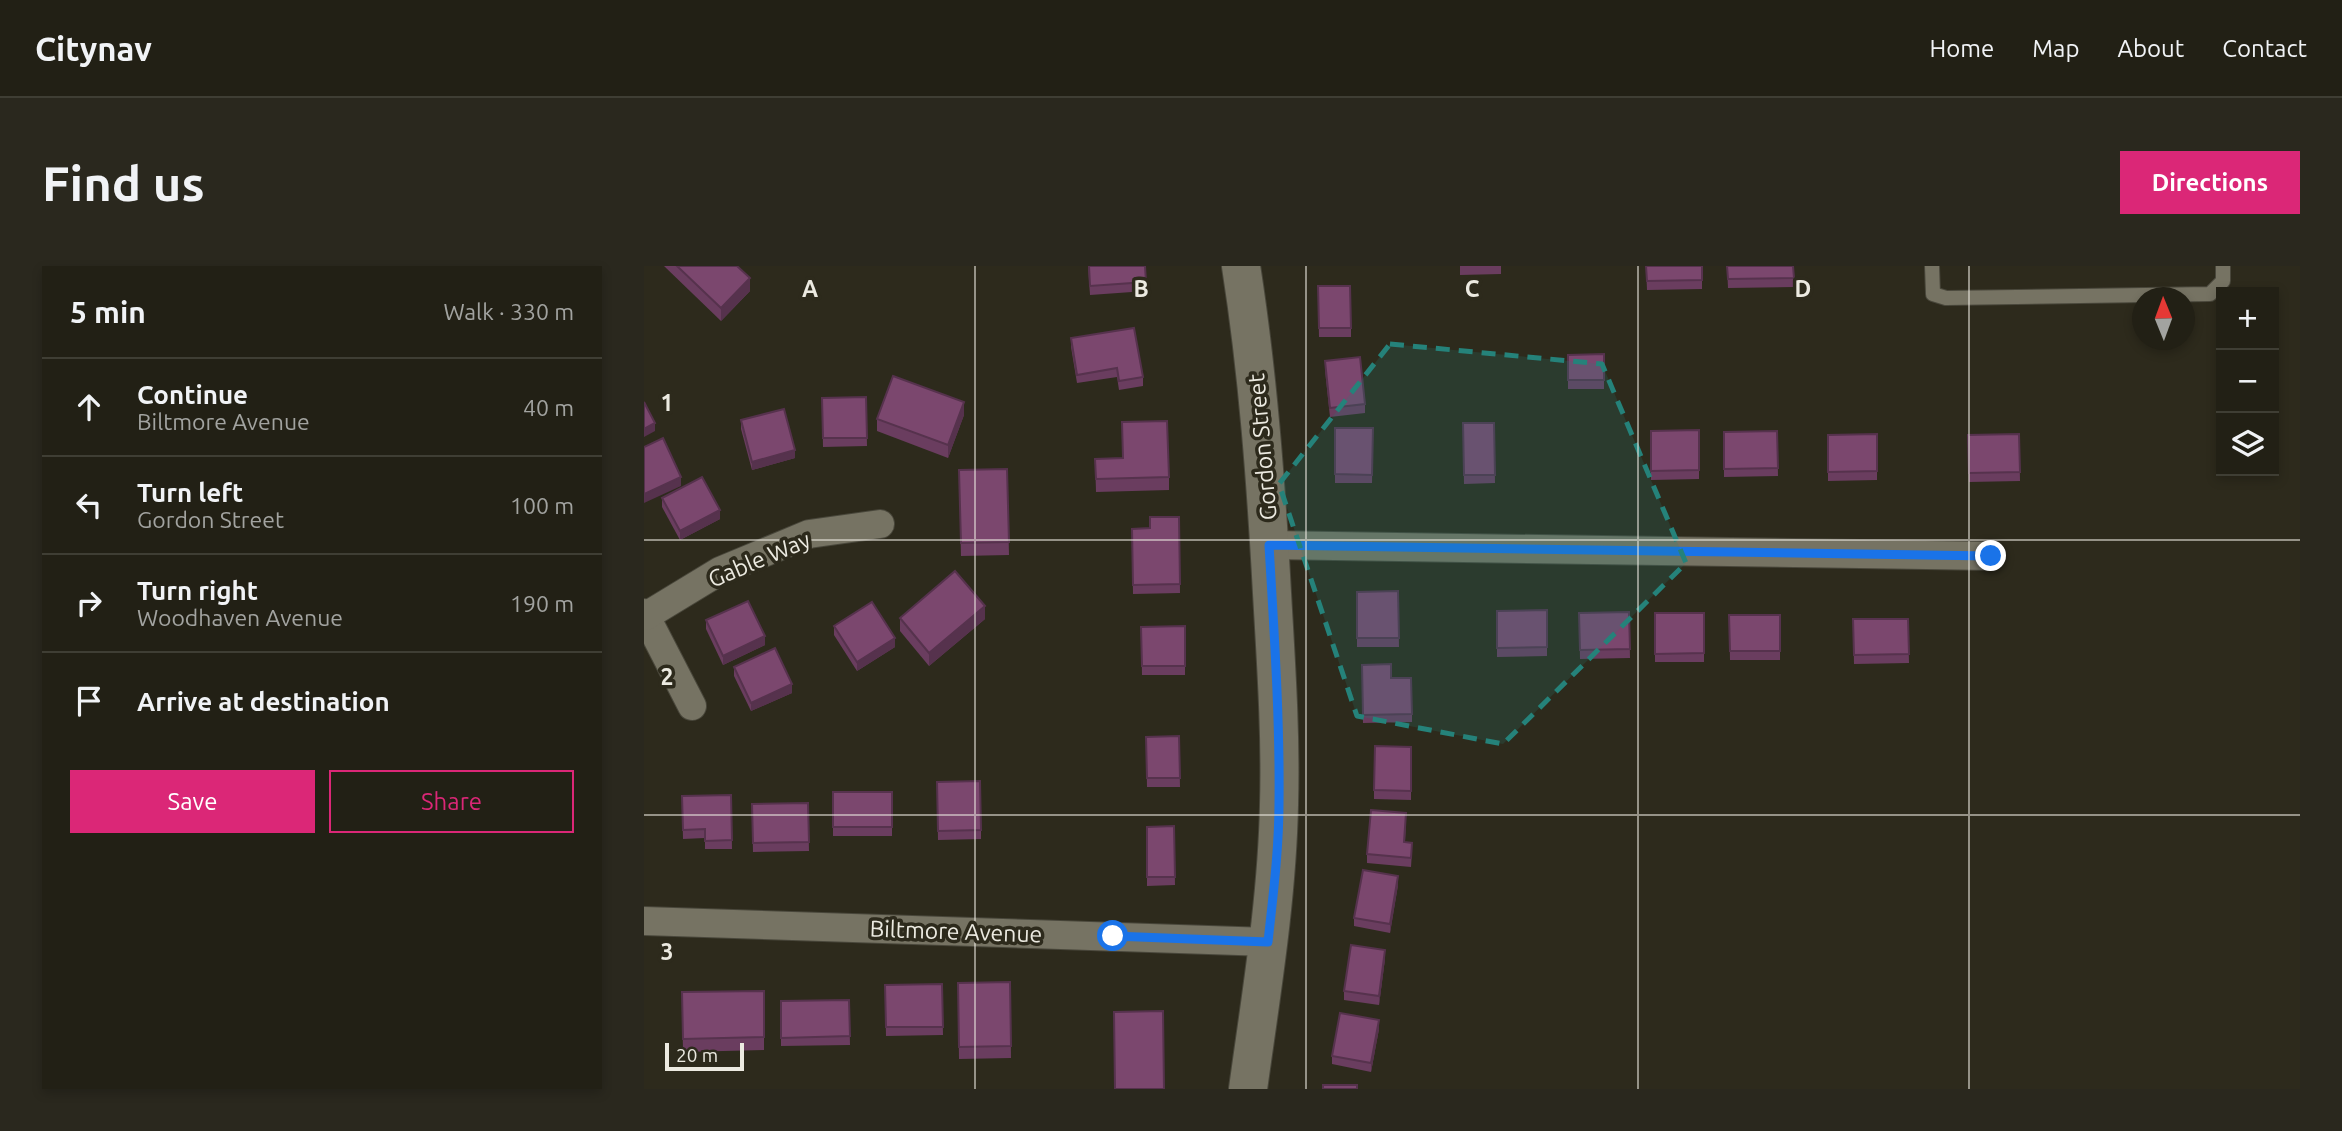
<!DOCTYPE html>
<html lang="en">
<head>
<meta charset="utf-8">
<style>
	:root { --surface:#222015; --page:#2a281e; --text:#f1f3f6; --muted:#a2a3a0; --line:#3f3e34; --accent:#db2777 }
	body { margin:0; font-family:Ubuntu,sans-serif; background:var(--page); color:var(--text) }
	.controls { position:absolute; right:21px; top:21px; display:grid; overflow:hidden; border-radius:0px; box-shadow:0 4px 10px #0003 }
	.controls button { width:63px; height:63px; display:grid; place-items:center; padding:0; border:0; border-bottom:2px solid var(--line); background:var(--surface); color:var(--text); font:35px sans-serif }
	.compass { position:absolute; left:1488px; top:21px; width:63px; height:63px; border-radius:50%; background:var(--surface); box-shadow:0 4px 10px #0003; rotate:359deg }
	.scale { position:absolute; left:21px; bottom:18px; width:79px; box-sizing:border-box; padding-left:7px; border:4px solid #eceae1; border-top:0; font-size:19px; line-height:24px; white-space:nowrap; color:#eceae1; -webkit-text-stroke:5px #2d2a1c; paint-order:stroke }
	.stop { position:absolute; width:21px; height:21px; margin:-16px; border:5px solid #1a73e8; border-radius:50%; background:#fff }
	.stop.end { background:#1a73e8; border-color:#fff; box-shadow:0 2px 7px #0008 }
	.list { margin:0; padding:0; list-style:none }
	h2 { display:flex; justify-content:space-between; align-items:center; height:91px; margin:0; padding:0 28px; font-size:30px }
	h2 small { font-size:23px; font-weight:400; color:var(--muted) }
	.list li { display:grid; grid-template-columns:46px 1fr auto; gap:21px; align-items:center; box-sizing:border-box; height:98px; padding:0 28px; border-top:2px solid var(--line) }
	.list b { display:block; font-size:26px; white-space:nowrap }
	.list p { margin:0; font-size:23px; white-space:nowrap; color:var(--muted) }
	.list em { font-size:23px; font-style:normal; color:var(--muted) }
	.actions { display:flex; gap:14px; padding:21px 28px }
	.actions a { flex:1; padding:16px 0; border:2px solid var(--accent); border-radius:0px; text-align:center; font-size:24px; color:var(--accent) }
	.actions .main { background:var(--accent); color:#fff }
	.icon { flex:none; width:38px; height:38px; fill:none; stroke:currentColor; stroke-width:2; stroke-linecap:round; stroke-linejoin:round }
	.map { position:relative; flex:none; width:1656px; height:823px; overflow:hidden; border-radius:0px }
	header { display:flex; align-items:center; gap:42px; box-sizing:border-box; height:98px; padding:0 35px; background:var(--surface); border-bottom:2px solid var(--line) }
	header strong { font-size:33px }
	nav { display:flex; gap:38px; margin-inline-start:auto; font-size:24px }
	.intro { display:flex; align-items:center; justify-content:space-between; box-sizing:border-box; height:168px; padding:0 42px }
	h1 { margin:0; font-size:49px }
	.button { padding:18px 32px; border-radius:0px; background:var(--accent); color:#fff; font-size:24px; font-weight:700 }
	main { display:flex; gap:42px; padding:0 42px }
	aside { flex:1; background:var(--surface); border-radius:0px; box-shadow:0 4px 10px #0003 }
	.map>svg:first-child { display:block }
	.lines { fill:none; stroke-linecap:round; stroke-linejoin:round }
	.lane-casing { stroke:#49473b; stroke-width:16 }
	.street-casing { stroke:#49473b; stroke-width:30 }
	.secondary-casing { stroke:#49473b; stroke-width:40 }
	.lane { stroke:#767363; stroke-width:14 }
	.street { stroke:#767363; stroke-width:28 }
	.secondary { stroke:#767363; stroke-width:38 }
	.wall { fill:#6a3d5f }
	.shaded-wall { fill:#56324d }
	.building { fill:#7b476e; stroke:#56324d; stroke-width:2 }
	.route { stroke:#1a73e8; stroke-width:9 }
	.marked { fill:#25827a; fill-opacity:0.2; stroke:#25827a; stroke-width:5; stroke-dasharray:14 9; stroke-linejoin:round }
	.grid { fill:none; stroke:#eceae1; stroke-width:2; stroke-opacity:0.55 }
	.labels { text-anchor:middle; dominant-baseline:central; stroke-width:7; stroke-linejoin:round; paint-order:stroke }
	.street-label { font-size:23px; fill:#eceae1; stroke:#2d2a1c }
	.grid-label { font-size:23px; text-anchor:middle; font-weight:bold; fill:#eceae1; stroke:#2d2a1c; stroke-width:7; stroke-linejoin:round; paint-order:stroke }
</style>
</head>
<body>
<header>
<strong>Citynav</strong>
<nav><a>Home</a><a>Map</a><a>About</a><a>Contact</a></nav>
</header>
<div class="intro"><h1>Find us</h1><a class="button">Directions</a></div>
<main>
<aside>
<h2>5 min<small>Walk · 330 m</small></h2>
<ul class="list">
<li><svg class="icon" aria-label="ahead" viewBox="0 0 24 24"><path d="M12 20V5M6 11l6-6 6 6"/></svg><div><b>Continue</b><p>Biltmore Avenue</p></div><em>40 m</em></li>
<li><svg class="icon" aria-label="left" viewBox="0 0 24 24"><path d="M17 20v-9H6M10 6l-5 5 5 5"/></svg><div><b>Turn left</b><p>Gordon Street</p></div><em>100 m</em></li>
<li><svg class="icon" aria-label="right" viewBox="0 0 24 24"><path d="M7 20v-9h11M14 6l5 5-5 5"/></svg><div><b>Turn right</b><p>Woodhaven Avenue</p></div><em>190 m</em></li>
<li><svg class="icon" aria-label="arrive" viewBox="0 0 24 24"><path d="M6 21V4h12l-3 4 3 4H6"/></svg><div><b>Arrive at destination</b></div></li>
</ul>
<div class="actions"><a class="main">Save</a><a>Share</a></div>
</aside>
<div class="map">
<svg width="1656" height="823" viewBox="0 0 1656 823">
	<rect width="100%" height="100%" fill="#2d2a1c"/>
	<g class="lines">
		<g class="lane-casing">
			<polyline id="lane" points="1288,0 1289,28 1302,32 1566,28 1579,15 1579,0"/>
		</g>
		<g class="street-casing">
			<g id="street">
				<polyline points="626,279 1347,290"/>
				<polyline points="0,347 48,440"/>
				<polyline points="2,350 76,305 165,268 236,258"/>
				<polyline points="0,655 624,676"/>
			</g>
		</g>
		<g class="secondary-casing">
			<path id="secondary" d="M 597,0 C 614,108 622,217 628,327 C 632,397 637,468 635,539 C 633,634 617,729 604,823"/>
		</g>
		<use href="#lane" class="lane"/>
		<use href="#street" class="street"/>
		<use href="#secondary" class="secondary"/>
	</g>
	<g class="wall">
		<polygon points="20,0 93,0 106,25 77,55"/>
		<polygon points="444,0 502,16 502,25 446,29"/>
		<polygon points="816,0 857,0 857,8 816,9"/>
		<polygon points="1002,0 1058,0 1058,23 1003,24"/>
		<polygon points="1083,0 1149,0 1150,21 1084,22"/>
		<polygon points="674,20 707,62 707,71 675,71"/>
		<polygon points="427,72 499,111 499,120 475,124 473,111 433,117 427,81"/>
		<polygon points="924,89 960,114 960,123 924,123"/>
		<polygon points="681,95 721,138 721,147 686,151 681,104"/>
		<polygon points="222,131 223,180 179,181 178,132"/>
		<polygon points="320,149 304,192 233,165 233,153"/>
		<polygon points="97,154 151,192 108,204 97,163"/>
		<polygon points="819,157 850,157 851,217 820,218"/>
		<polygon points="691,162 729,162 728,217 691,217"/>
		<polygon points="1055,164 1055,213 1007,214 1007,165"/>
		<polygon points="1133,165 1134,210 1080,211 1080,166"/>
		<polygon points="1233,168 1233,214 1184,215 1184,169"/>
		<polygon points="1375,168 1376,215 1325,216 1324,169"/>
		<polygon points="451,193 525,211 525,224 452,226"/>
		<polygon points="363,203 365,289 317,290 315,204"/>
		<polygon points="18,232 76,253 36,274 18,241"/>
		<polygon points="535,251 536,327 489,328 488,263 506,262"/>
		<polygon points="754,325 755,381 713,381 713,326"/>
		<polygon points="903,344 903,390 853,391 853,345"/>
		<polygon points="985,346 986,392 936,393 935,347"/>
		<rect x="1011" y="347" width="49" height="49"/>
		<polygon points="1085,349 1136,349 1136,394 1086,394"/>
		<polygon points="256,352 341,353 285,400 256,365"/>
		<polygon points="1209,353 1264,353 1265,397 1210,398"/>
		<polygon points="62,354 121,379 79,399 62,363"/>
		<polygon points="190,360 251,381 213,405 190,369"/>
		<polygon points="541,360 541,409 498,409 497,361"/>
		<polygon points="718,399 747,412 768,448 768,456 719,457"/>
		<polygon points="90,401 148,427 107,445 90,410"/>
		<polygon points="535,470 536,521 503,521 502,471"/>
		<polygon points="767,481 767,534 730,533 730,524"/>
		<polygon points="293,516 337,564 337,573 294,574"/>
		<rect x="189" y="526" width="59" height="44"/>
		<polygon points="87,529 88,583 61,583 61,572 39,573 38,530"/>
		<polygon points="164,537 165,585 109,586 108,538"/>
		<polygon points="762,556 761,576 768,586 767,601 723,597 723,588"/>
		<polygon points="530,560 531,619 503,620 503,561"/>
		<polygon points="754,619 746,667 710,660 710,652"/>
		<polygon points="741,693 735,739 700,734 700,725"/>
		<polygon points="366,716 367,792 315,793 314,717"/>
		<polygon points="298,718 299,769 242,770 241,719"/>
		<polygon points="120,725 120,784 39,786 38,726"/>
		<polygon points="205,734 206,779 137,780 137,735"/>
		<polygon points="735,763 727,806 688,798 688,790"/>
	</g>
	<g class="shaded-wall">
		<polygon points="106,12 106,25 77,55 77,42"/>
		<polygon points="320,136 320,149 304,192 304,179"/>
		<polygon points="11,157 11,165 0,171 0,163"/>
		<polygon points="151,184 151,192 108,204 108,196"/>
		<polygon points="37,211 37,220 0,237 0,228"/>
		<polygon points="76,244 76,253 36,274 36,265"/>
		<polygon points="341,340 341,353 285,400 285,387"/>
		<polygon points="121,370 121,379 79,399 79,390"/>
		<polygon points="251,372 251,381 213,405 213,396"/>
		<polygon points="148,418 148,427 107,445 107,437"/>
		<polygon points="754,610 754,619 746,667 746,658"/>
		<polygon points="741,684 741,693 735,739 735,730"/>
		<polygon points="735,754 735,763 727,806 727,797"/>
	</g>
	<g class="building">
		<polygon points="33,0 93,0 106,12 77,42"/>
		<polygon points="445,0 501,0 502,16 446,20"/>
		<polygon points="1002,0 1058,0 1058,14 1003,15"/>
		<polygon points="1083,0 1149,0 1150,12 1084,13"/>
		<polygon points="674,20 706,20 707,62 675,62"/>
		<polygon points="490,62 499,111 475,115 473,102 433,109 427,72"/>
		<polygon points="960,88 960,114 924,114 924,89"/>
		<polygon points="716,91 721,138 686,142 681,95"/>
		<polygon points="249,110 320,136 304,179 233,153"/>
		<polygon points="222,131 223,172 179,172 178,132"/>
		<polygon points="0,136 11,157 0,163"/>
		<polygon points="140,143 151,184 108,196 97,154"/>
		<polygon points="523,155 525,211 452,213 451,193 479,192 478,156"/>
		<polygon points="819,157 850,157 851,209 820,209"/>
		<polygon points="691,162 729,162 728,209 691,208"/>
		<polygon points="1055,164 1055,204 1007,205 1007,165"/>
		<polygon points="1133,165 1134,202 1080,203 1080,166"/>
		<polygon points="1233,168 1233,205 1184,206 1184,169"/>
		<polygon points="1375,168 1376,206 1325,207 1324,169"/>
		<polygon points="19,172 37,211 0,228 0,181"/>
		<polygon points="363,203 365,276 317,277 315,204"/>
		<polygon points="58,211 76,244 36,265 18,232"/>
		<polygon points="506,251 535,251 536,318 489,319 488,263 506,262"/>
		<polygon points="311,305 341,340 285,387 256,352"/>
		<polygon points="754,325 755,372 713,372 713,326"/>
		<polygon points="104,335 121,370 79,390 62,354"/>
		<polygon points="228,336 251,372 213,396 190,360"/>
		<polygon points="903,344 903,381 853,382 853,345"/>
		<polygon points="985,346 986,383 936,384 935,347"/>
		<polygon points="1011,347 1060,347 1060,387 1011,388"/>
		<polygon points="1085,349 1136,349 1136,385 1086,385"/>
		<polygon points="1209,353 1264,353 1265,388 1210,389"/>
		<polygon points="541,360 541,400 498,400 497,361"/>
		<polygon points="131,382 148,418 107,437 90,401"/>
		<polygon points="747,398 747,412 767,412 768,448 719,449 718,399"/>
		<polygon points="535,470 536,512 503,512 502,471"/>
		<polygon points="731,480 767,481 767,525 730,524"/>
		<polygon points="336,515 337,564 294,565 293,516"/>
		<rect x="189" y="526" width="59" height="35"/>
		<polygon points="87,529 88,574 61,575 61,563 39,564 38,530"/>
		<polygon points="164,537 165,576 109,577 108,538"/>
		<polygon points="727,544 762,547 760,576 768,577 767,592 723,588"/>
		<polygon points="530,560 531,611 503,611 503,561"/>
		<polygon points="719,604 754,610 746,658 710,652"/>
		<polygon points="707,679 741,684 735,730 700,725"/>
		<polygon points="366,716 367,780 315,781 314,717"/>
		<polygon points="298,718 299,761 242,761 241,719"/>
		<polygon points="120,725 120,771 39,773 38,726"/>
		<polygon points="205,734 206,770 137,772 137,735"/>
		<polygon points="519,745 520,823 471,823 470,746"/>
		<polygon points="696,747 735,754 727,797 688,790"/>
		<rect x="679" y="819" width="34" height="4"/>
	</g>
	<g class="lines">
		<path class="route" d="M 469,670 L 624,676 C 629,630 635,583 635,537 C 636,451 630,365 625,279 L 1347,290"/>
	</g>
	<path class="marked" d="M 746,78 L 958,98 L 1042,297 L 859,478 L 713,450 L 635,218 Z"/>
	<path class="grid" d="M 331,0 L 331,823M 662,0 L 662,823M 994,0 L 994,823M 1325,0 L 1325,823M 0,274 L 1656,274M 0,549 L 1656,549"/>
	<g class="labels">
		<g class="street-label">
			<text transform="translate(618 181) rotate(-95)">Gordon Street</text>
			<text transform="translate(115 293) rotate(-23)">Gable Way</text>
			<text transform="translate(312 665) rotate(2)">Biltmore Avenue</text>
		</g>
	</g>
	<g class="grid-label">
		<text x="166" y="31">A</text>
		<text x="497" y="31">B</text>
		<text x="828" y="31">C</text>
		<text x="1159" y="31">D</text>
		<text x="23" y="145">1</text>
		<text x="23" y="419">2</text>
		<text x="23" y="694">3</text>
	</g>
</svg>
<div class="controls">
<button>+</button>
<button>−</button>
<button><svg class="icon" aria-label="layers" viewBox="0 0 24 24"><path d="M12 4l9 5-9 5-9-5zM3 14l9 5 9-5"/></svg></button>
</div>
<svg class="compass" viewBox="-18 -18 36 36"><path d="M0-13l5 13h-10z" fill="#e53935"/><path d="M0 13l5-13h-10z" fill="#a2a3a0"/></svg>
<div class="scale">20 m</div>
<div class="stop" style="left:469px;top:670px"></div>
<div class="stop end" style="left:1347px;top:290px"></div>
</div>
</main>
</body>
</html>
